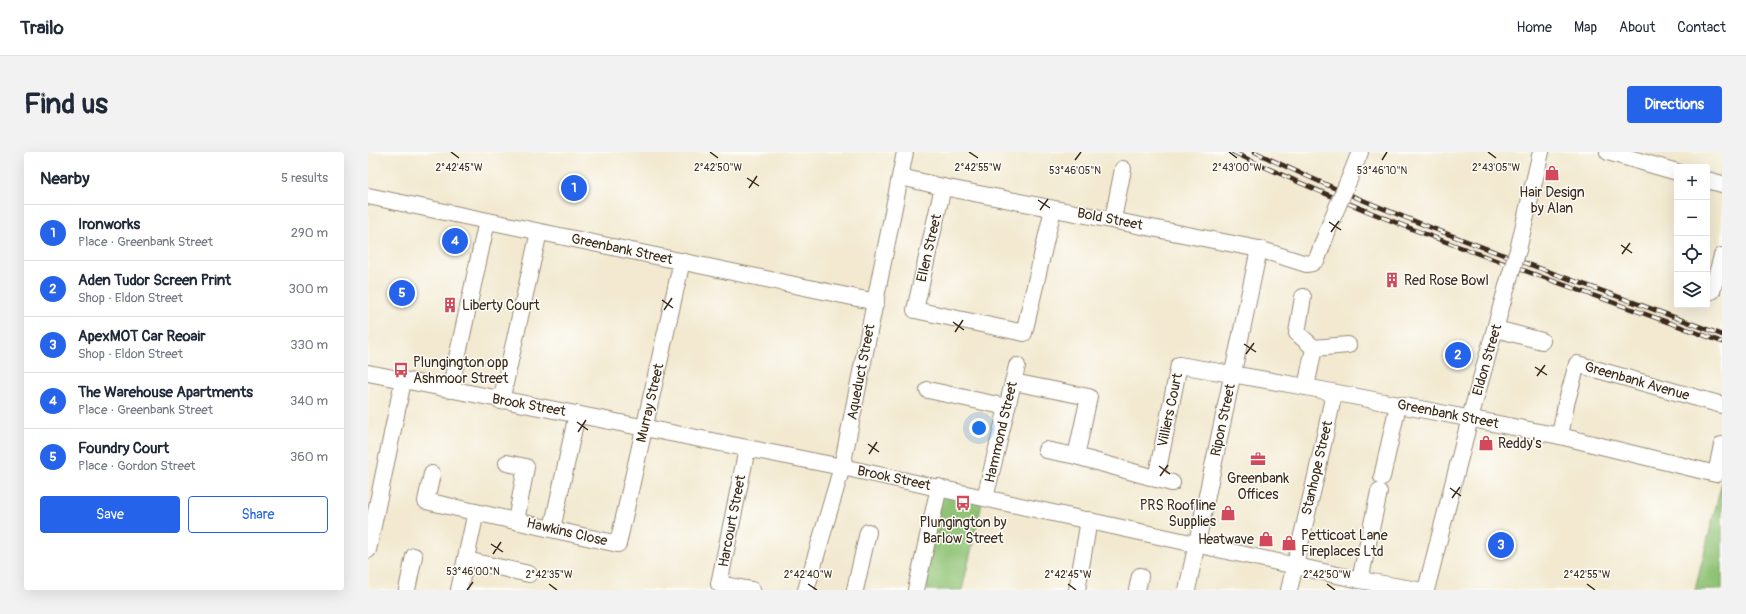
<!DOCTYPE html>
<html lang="en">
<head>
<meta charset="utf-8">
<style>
	:root { --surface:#fff; --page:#f2f2f3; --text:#1f2937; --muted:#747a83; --line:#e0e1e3; --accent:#2563eb }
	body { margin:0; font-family:Pangolin,sans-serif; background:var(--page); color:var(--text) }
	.controls { position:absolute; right:12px; top:12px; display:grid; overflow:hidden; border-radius:4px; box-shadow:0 4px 16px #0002 }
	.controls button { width:36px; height:36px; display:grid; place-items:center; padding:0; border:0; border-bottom:1px solid var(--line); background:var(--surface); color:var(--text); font:20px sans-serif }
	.you { position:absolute; left:611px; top:276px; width:14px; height:14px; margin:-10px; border:3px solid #fff; border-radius:50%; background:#1a73e8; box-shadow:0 0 0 6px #1a73e833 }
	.badge { display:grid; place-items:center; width:26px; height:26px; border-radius:50%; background:var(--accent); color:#fff; font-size:13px; font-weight:700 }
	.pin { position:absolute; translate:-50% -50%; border:2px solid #fff; box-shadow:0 1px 4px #0006 }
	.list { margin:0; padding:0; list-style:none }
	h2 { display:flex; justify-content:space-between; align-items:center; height:52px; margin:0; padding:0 16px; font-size:17px }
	h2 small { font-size:13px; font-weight:400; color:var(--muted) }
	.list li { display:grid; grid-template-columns:26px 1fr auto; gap:12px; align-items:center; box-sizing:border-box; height:56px; padding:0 16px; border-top:1px solid var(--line) }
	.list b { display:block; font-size:15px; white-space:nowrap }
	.list p { margin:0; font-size:13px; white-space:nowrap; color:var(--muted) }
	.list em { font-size:13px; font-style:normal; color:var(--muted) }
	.actions { display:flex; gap:8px; padding:12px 16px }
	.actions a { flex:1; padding:9px 0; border:1px solid var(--accent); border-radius:4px; text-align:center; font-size:14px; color:var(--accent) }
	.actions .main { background:var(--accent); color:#fff }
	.icon { flex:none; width:22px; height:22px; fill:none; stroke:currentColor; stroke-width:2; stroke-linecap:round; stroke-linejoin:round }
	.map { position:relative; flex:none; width:1354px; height:438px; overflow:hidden; border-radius:4px }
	header { display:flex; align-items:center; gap:24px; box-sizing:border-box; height:56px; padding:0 20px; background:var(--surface); border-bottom:1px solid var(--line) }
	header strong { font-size:19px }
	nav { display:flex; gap:22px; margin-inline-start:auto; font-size:14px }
	.intro { display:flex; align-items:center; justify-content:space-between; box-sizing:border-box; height:96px; padding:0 24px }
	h1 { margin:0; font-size:28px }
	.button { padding:10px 18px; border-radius:4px; background:var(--accent); color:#fff; font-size:14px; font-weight:700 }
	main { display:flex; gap:24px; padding:0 24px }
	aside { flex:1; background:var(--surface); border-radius:4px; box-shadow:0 4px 16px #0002 }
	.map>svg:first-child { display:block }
	.green { fill:#8fc374; stroke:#657649 }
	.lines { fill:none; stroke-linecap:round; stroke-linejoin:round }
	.minor-casing { stroke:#968a77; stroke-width:18 }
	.minor { stroke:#fff; stroke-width:16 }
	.rail-casing { stroke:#3b2a1e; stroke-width:4.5 }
	.rail { stroke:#fdfcf7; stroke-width:3; stroke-dasharray:9; stroke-linecap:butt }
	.minor-bridge-casing { stroke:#968a77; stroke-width:18; stroke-linecap:butt }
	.minor-bridge { stroke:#fff; stroke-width:16 }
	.ticks { fill:none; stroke:#3b2a1e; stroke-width:1.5 }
	.labels { text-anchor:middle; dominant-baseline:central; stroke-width:3; stroke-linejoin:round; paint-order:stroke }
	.poi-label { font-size:14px; fill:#3b2a1e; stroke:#fdfcf7; text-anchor:start }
	.street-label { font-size:14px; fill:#3b2a1e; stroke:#fdfcf7 }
	.ticks-label { font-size:10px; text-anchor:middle; fill:#3b2a1e; stroke:#fdfcf7; stroke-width:3; stroke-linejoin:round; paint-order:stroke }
</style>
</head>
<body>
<header>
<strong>Trailo</strong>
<nav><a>Home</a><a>Map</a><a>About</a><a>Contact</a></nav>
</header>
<div class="intro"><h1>Find us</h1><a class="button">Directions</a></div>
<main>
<aside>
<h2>Nearby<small>5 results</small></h2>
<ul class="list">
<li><span class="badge">1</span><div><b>Ironworks</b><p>Place · Greenbank Street</p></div><em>290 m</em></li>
<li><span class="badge">2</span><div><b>Aden Tudor Screen Print</b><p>Shop · Eldon Street</p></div><em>300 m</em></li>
<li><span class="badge">3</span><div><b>ApexMOT Car Reoair</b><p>Shop · Eldon Street</p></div><em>330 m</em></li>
<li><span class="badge">4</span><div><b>The Warehouse Apartments</b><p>Place · Greenbank Street</p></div><em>340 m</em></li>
<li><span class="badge">5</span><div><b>Foundry Court</b><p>Place · Gordon Street</p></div><em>360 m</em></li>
</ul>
<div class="actions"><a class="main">Save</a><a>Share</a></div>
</aside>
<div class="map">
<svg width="1354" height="438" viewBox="0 0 1354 438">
	<rect width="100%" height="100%" fill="#fdfcf7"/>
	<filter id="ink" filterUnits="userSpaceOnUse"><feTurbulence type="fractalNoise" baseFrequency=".025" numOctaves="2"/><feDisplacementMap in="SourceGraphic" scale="8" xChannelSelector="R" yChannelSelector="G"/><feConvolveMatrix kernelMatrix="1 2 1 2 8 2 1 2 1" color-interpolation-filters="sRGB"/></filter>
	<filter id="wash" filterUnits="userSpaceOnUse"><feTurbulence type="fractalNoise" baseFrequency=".012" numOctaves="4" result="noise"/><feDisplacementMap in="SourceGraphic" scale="16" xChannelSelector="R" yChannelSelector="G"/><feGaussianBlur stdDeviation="0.9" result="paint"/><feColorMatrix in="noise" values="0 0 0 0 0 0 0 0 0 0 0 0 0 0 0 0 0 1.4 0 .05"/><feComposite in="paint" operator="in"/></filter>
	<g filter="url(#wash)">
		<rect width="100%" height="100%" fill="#f2e9d0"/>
		<g class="green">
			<polygon points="1354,330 1354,438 1327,438"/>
			<polygon points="573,338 615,347 594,438 559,438 560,433 552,431"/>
		</g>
	</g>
	<g filter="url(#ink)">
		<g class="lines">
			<g class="minor-casing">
				<g id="minor">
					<polyline points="1240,0 1309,20"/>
					<polyline points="533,25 575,35 891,97 938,112 944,111 949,107 964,67"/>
					<polyline points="982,25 992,0"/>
					<polyline points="1339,28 1354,32"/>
					<polyline points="575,35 547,158 656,181 685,57"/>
					<polyline points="0,44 508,150"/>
					<polyline points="745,67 755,17"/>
					<polyline points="1150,98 1173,0"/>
					<polyline points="1344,139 1354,104"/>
					<polyline points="935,145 929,181 946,196 938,235"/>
					<polyline points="1128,177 1174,189"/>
					<polyline points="946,196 980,193"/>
					<polyline points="0,221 474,315 992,428 1049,438"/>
					<polyline points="645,230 721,245 708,304 804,331"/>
					<polyline points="82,238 119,69"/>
					<polyline points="560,238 639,255"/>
					<polyline points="133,249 171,80"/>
					<polyline points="1192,284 1198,252 1209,212 1354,253"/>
					<polyline points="379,297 351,432 384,438"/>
					<polyline points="678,298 708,304"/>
					<polyline points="139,311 158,315 148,369"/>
					<polyline points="64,322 58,349 250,392 314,109"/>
					<polyline points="1014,325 1030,253"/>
					<polyline points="788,327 811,213 938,235 1192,284 1348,322 1354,293"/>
					<polyline points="617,346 649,214"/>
					<polyline points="184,377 209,262"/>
					<polyline points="0,398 35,229"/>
					<polyline points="98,408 161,422"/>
					<polyline points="992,428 1011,340"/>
					<polyline points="39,438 46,404"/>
					<polyline points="91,438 108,360"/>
					<polyline points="438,438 474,315 537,0"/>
					<polyline points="487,438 500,380"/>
					<polyline points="548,438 571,335"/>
					<polyline points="709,438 721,368"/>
					<polyline points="769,438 772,424"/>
					<polyline points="819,438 891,97"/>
					<polyline points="921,438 949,320 966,241"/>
					<polyline points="1058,438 1102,266 1141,127"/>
				</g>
			</g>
			<use href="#minor" class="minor"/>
			<g class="rail-casing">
				<g id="rail">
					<path d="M 865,0 C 1022,76 1190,129 1354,190"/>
					<path d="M 887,0 C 1038,73 1198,124 1354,183"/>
				</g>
			</g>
			<use href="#rail" class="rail"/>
			<g class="minor-bridge-casing">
				<g id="minor-bridge">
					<polyline points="964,67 982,25"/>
					<polyline points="1141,127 1150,98"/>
				</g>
			</g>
			<use href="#minor-bridge" class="minor-bridge"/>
		</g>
	</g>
	<path class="ticks" d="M 83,0 L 91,6M 342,0 L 350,6M 601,0 L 610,6M 861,0 L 869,6M 1120,0 L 1128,6M 707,8 L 713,0M 1014,8 L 1019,0M 379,26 L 391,34M 381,36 L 389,24M 670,48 L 682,56M 672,58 L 680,47M 961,70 L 973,78M 963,80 L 971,69M 1253,93 L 1264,101M 1254,102 L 1262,91M 294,148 L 305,156M 296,158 L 304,146M 585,170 L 596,178M 587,180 L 595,168M 876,192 L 888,200M 878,202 L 886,191M 1167,215 L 1179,223M 1169,224 L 1177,213M 209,270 L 220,278M 210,280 L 218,268M 500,292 L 511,300M 501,302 L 509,290M 791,314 L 802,322M 792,324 L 800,313M 1082,336 L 1093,344M 1084,346 L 1092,335M 123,392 L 135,400M 125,402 L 133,390M 181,432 L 189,438M 440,432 L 449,438M 700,432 L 708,438M 959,432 L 967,438M 1219,432 L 1227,438M 99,438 L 105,430"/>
	<defs>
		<g id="shop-bare" transform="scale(1.2)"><path d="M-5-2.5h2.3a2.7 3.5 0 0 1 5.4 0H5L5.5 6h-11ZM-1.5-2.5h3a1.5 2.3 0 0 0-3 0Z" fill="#d1495b" stroke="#fdfcf7" stroke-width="2.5" paint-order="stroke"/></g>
		<g id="building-bare" transform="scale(1.2)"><path d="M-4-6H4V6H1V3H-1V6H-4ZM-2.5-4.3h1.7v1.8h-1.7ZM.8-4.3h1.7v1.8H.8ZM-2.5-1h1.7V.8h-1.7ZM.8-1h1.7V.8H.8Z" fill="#d1495b" stroke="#fdfcf7" stroke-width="2.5" paint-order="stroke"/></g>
		<g id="bus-bare" transform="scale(1.2)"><path d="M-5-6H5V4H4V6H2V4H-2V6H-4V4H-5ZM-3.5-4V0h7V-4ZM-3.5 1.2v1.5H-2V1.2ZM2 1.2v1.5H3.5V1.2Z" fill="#d1495b" stroke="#fdfcf7" stroke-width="2.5" paint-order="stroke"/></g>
		<g id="office-bare" transform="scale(1.2)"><path d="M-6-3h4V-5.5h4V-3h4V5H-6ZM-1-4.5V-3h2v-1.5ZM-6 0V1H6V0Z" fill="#d1495b" stroke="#fdfcf7" stroke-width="2.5" paint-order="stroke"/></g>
	</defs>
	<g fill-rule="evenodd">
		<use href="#shop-bare" x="1184" y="21"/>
		<use href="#building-bare" x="1024" y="128"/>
		<use href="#building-bare" x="82" y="153"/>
		<use href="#bus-bare" x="33" y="218"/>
		<use href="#shop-bare" x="1118" y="291"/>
		<use href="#office-bare" x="890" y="307"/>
		<use href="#bus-bare" x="595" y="351"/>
		<use href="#shop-bare" x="860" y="361"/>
		<use href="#shop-bare" x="898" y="387"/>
		<use href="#shop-bare" x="921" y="391"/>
	</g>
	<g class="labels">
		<g class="poi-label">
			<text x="1184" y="40" text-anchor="middle">Hair Design<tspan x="1184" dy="16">by Alan</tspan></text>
			<text x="1036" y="128">Red Rose Bowl</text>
			<text x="94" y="153">Liberty Court</text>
			<text x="45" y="210">Plungington opp<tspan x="45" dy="16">Ashmoor Street</tspan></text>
			<text x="1130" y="291">Reddy's</text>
			<text x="890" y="326" text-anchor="middle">Greenbank<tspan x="890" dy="16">Offices</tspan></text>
			<text x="848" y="353" text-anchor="end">PRS Roofline<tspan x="848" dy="16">Supplies</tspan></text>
			<text x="595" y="370" text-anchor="middle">Plungington by<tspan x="595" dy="16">Barlow Street</tspan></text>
			<text x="933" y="383">Petticoat Lane<tspan x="933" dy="16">Fireplaces Ltd</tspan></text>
			<text x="886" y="387" text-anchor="end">Heatwave</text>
		</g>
		<g class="street-label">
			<text transform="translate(742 67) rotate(11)">Bold Street</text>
			<text transform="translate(561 96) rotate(-77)">Ellen Street</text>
			<text transform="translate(254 97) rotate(12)">Greenbank Street</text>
			<text transform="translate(1119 208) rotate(-74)">Eldon Street</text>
			<text transform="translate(493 220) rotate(-79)">Aqueduct Street</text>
			<text transform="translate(1269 229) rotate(16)">Greenbank Avenue</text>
			<text transform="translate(282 251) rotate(-77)">Murray Street</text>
			<text transform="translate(161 253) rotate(10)">Brook Street</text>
			<text transform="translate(802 258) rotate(-78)">Villiers Court</text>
			<text transform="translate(1080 262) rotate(11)">Greenbank Street</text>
			<text transform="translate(855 268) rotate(-78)">Ripon Street</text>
			<text transform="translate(633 280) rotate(-77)">Hammond Street</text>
			<text transform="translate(949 316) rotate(-77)">Stanhope Street</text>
			<text transform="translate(526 326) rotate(12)">Brook Street</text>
			<text transform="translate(364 369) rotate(-79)">Harcourt Street</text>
			<text transform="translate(199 380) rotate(13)">Hawkins Close</text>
		</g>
	</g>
	<g class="ticks-label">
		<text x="91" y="19">2°42'45"W</text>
		<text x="350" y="19">2°42'50"W</text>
		<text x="610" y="19">2°42'55"W</text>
		<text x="869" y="19">2°43'00"W</text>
		<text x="1128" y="19">2°43'05"W</text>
		<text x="707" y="22">53°46'05"N</text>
		<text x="1014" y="22">53°46'10"N</text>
		<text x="105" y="423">53°46'00"N</text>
		<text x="181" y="426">2°42'35"W</text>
		<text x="440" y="426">2°42'40"W</text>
		<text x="700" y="426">2°42'45"W</text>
		<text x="959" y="426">2°42'50"W</text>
		<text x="1219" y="426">2°42'55"W</text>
	</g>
</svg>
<div class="controls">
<button>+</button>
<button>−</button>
<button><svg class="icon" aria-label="locate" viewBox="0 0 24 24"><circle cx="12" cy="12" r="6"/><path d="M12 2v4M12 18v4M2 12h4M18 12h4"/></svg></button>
<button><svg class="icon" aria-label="layers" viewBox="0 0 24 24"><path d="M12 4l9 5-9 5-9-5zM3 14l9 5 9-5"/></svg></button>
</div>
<div class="you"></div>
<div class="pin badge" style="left:206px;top:36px">1</div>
<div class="pin badge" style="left:1090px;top:203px">2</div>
<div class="pin badge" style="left:1133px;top:393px">3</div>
<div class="pin badge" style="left:87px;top:89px">4</div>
<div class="pin badge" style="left:34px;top:141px">5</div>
</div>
</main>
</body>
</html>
